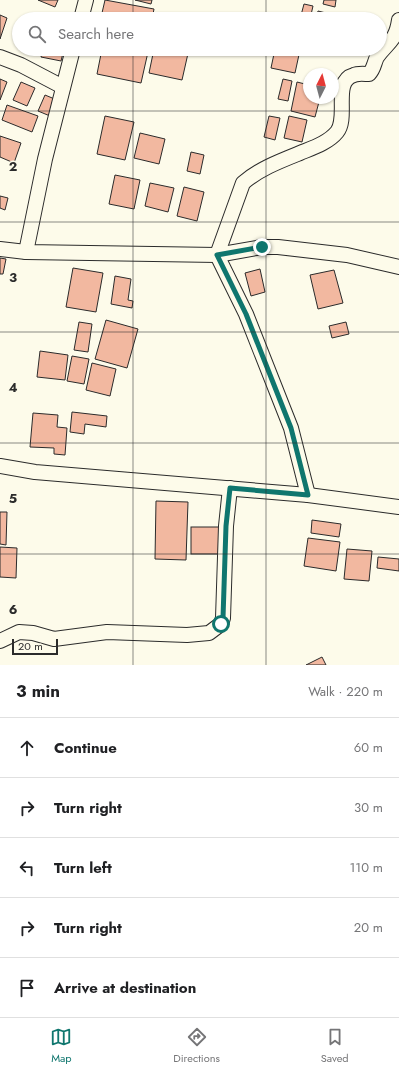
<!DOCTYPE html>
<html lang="en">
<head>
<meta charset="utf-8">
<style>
	:root { --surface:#fff; --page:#f2f2f2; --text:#202124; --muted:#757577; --line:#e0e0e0; --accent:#0f766e }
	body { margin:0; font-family:Jost,sans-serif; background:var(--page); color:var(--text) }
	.compass { position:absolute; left:303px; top:68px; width:36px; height:36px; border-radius:50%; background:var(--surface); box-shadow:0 1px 3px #0004; rotate:6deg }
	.scale { position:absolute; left:12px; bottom:10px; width:46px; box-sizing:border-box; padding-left:4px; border:2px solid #2b2b2b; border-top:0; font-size:11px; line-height:14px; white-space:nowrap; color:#2b2b2b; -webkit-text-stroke:3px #fdfbea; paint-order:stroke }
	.stop { position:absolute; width:12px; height:12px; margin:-9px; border:3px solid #0f766e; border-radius:50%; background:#fff }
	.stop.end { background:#0f766e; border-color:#fff; box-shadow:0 1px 4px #0008 }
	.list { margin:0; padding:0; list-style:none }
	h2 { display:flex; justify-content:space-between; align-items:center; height:52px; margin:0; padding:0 16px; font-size:17px }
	h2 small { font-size:13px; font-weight:400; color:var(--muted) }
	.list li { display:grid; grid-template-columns:26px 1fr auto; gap:12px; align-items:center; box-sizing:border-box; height:60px; padding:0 16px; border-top:1px solid var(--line) }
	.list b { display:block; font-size:15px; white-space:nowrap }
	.list em { font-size:13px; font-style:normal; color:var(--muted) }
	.icon { flex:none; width:22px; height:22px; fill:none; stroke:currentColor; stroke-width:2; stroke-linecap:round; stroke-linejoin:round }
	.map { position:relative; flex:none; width:399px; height:665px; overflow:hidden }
	.search { position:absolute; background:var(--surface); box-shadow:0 1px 3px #0004; left:12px; right:12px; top:12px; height:44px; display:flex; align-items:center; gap:10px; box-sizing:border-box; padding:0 14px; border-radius:22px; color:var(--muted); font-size:15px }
	.sheet { height:352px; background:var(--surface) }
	nav { display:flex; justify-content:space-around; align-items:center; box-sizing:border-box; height:56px; border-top:1px solid var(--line); background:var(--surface); font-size:11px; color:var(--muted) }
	nav a { display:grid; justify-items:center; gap:2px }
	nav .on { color:var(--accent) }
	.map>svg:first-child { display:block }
	.building { fill:#f2b8a0; stroke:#2b2b2b }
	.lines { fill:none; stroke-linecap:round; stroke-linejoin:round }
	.street-casing { stroke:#2b2b2b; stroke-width:16 }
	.street { stroke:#fdfbea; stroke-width:14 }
	.route { stroke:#0f766e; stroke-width:5 }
	.grid { fill:none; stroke:#2b2b2b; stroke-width:1; stroke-opacity:0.55 }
	.grid-label { font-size:13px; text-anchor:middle; font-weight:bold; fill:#2b2b2b; stroke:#fdfbea; stroke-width:3; stroke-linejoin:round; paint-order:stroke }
</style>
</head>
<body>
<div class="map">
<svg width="399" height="665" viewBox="0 0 399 665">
	<rect width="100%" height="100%" fill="#fdfbea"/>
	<g class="building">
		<polygon points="38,0 58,0 55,7"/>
		<polygon points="105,0 154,9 152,19 132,19 102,13"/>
		<polygon points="135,0 152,0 151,4"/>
		<polygon points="324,0 336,0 335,7 323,4"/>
		<polygon points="304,4 313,6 310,19 300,19"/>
		<polygon points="318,11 350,19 316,19"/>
		<polygon points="0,15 7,18 0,39"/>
		<polygon points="43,49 64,49 61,61 41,57"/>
		<polygon points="102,49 132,49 148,52 141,83 97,74"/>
		<polygon points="154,49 189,49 182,80 149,73"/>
		<polygon points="275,49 300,50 295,73 271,68"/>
		<polygon points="337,49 361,49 360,55"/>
		<polygon points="0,79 7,82 0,100"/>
		<polygon points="283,79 292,81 288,101 278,99"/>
		<polygon points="21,82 35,88 27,106 13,100"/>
		<polygon points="297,82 309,85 309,98 320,98 315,117 291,111"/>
		<polygon points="45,95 57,100 50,116 38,111"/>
		<polygon points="7,105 38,116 32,132 2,120"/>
		<polygon points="105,116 134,122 125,160 97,154"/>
		<polygon points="269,116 280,118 275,140 264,137"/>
		<polygon points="289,116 307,120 302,142 284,138"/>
		<polygon points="140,133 165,139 159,164 134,158"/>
		<polygon points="0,136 21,143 14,163 0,157"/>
		<polygon points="191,152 204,155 200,174 187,171"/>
		<polygon points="115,175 140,180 134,209 109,204"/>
		<polygon points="150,183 174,188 168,212 145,206"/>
		<polygon points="184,187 204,192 197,221 177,216"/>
		<polygon points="0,196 8,198 5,210 0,208"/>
		<polygon points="0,258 6,259 3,274 0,274"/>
		<polygon points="73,268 103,273 96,312 66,307"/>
		<polygon points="260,269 265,292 251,296 245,273"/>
		<polygon points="334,270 343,303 318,309 310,275"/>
		<polygon points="115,276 131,279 128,300 133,301 132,308 111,304"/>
		<polygon points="106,320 138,329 127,368 95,359"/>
		<polygon points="79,322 92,324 88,352 74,350"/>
		<polygon points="346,322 349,334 332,338 329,326"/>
		<polygon points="40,351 68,355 65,380 37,377"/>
		<polygon points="72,356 89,359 84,384 67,381"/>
		<polygon points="92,363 116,369 110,396 86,390"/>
		<polygon points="72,412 107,416 106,427 85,424 84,434 70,432"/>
		<polygon points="33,413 58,415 57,427 67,428 65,455 54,454 54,448 30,447"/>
		<polygon points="156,501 188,502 186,560 155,559"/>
		<polygon points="0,512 7,512 6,545 0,544"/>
		<polygon points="312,520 341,524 339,537 311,533"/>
		<rect x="191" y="527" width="28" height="27"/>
		<polygon points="308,538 340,542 336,571 304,566"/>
		<polygon points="0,547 17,548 16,578 0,577"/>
		<polygon points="347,549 372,551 369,581 344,579"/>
		<polygon points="378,557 399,559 399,571 377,568"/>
		<polygon points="322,657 326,665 306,665"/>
	</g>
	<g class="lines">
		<g class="street-casing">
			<g id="street">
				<polyline points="81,19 86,0"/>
				<polyline points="0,57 21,65 63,87"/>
				<polyline points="0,249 26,252 217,255 262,247 278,247 347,255 399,267"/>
				<polyline points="26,252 45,159 73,49"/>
				<polyline points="0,466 35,472 308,495 399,507"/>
				<path d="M 308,495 L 291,428 L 246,314 L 217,255 L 243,183 C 259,169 280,161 300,153 C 312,148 328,143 337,132 C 349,117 332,81 354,75 C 358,73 365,74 369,74 C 374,69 374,63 377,57 C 388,42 396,41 399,20"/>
				<polyline points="0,641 19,632 33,633 54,639 107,632 187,635 209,633 221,624 223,618 226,526 230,488"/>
			</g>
		</g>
		<use href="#street" class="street"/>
	</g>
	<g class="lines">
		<polyline class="route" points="221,624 223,618 226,526 230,488 308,495 291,428 246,314 217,255 262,247"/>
	</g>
	<path class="grid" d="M 133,0 L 133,19M 266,0 L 266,19M 133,49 L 133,665M 266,49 L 266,665M 0,111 L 399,111M 0,222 L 399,222M 0,332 L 399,332M 0,443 L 399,443M 0,554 L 399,554"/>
	<g class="grid-label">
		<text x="13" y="171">2</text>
		<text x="13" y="282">3</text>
		<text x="13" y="392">4</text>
		<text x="13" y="503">5</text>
		<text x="13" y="614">6</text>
	</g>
</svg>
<svg class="compass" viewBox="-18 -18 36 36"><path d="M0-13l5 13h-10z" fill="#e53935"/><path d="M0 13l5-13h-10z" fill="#757577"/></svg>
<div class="scale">20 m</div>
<div class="stop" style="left:221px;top:624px"></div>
<div class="stop end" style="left:262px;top:247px"></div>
<div class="search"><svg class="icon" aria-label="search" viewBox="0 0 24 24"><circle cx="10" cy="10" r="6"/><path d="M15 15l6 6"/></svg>Search here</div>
</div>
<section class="sheet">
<h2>3 min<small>Walk · 220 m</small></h2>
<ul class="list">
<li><svg class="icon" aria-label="ahead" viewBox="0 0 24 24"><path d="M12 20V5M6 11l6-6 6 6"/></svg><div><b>Continue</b></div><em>60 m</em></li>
<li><svg class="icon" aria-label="right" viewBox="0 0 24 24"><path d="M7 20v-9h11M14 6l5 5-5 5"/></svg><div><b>Turn right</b></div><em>30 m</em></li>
<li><svg class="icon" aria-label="left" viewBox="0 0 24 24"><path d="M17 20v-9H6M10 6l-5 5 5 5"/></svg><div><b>Turn left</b></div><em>110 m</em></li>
<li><svg class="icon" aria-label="right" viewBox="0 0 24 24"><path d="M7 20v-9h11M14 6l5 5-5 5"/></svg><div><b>Turn right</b></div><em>20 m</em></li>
<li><svg class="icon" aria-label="arrive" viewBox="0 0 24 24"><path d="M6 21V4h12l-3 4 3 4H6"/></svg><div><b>Arrive at destination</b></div></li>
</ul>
</section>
<nav>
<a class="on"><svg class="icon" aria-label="map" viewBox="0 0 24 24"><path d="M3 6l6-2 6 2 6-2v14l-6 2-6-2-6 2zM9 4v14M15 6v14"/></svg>Map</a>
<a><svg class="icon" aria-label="directions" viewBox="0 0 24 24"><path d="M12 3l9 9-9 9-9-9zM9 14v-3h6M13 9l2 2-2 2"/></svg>Directions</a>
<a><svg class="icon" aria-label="saved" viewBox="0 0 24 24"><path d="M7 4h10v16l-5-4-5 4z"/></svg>Saved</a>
</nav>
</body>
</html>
